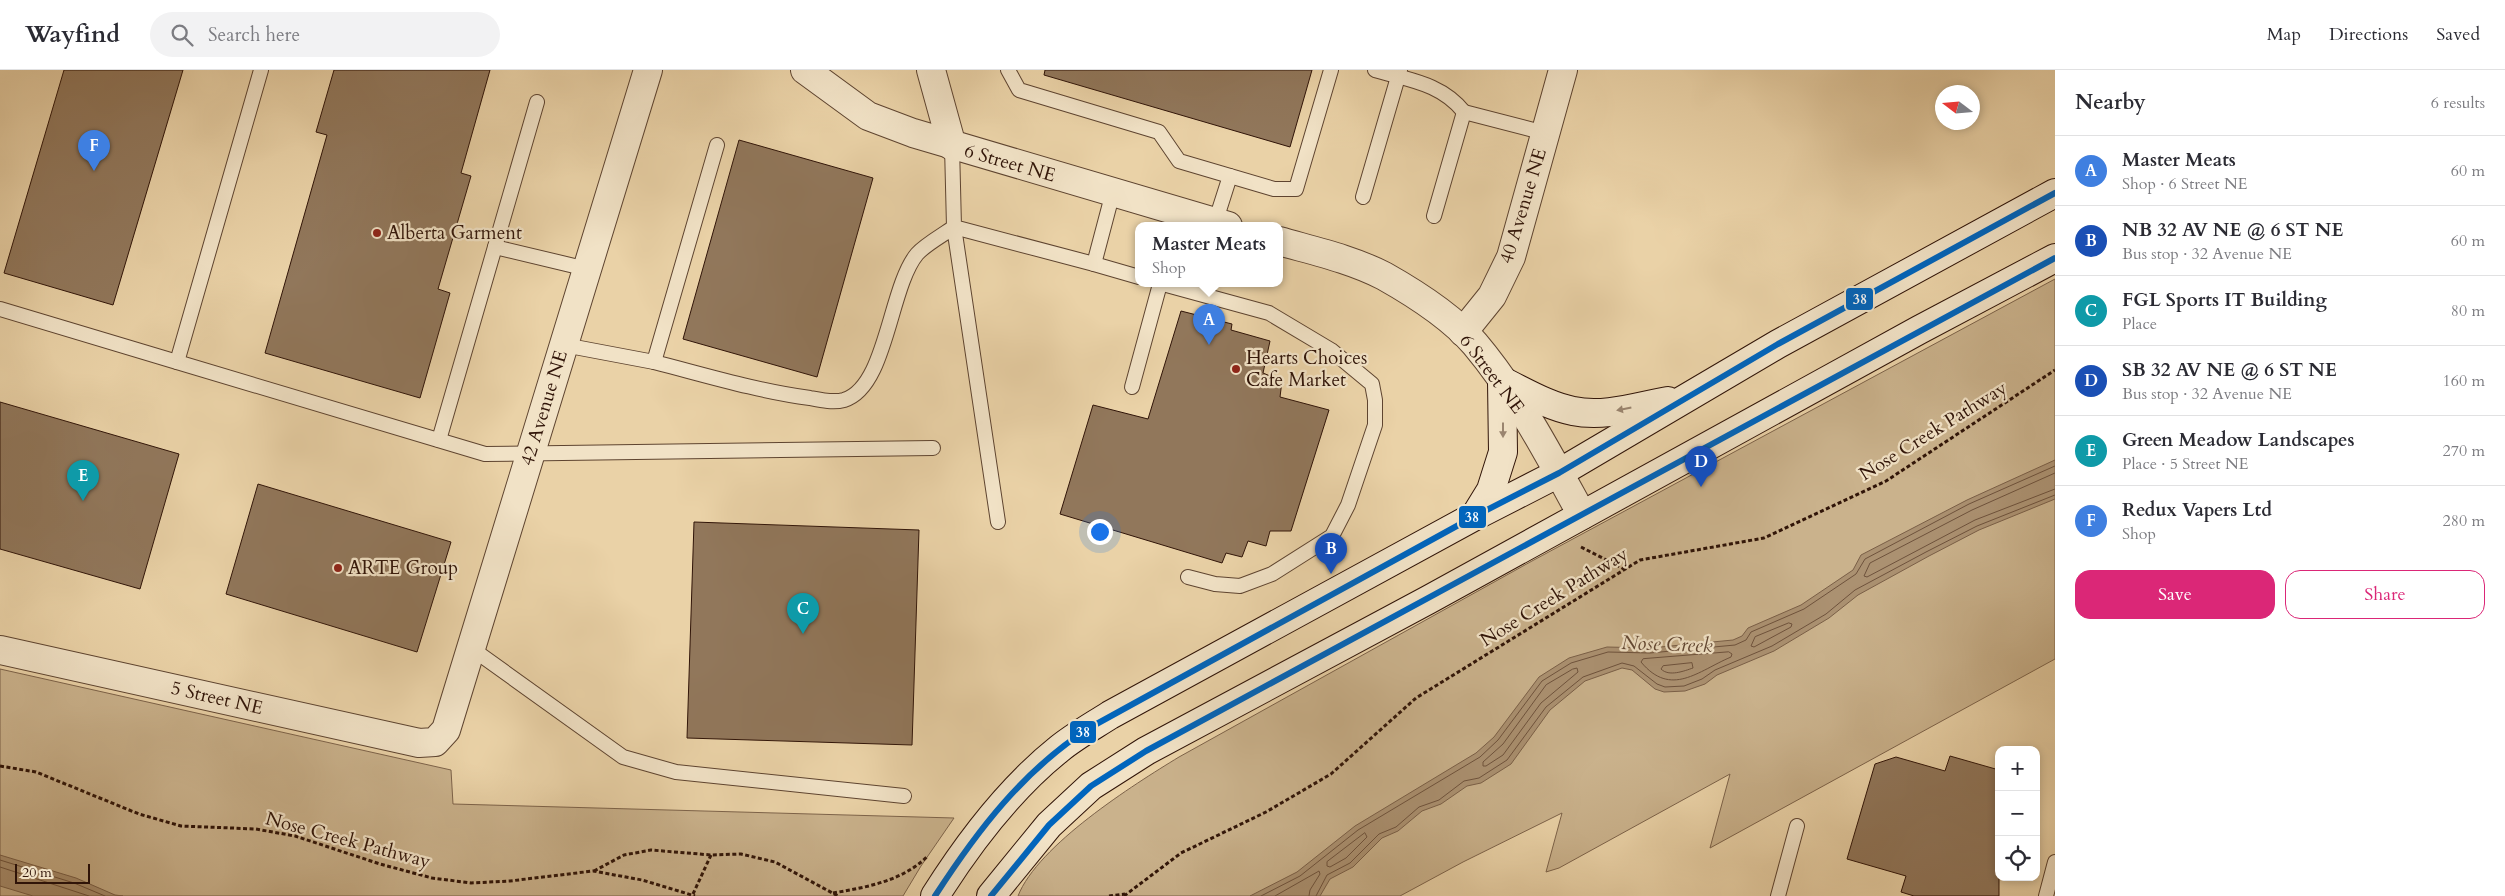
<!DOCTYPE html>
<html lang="en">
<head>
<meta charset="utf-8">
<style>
	:root { --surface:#fff; --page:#f2f2f3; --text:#2b2b33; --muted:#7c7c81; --line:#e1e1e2; --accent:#db2777 }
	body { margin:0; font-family:Cardo,serif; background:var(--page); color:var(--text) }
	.controls { position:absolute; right:15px; bottom:15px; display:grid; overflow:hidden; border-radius:10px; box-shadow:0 2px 8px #0003 }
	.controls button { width:45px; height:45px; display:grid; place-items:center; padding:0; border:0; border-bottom:1px solid var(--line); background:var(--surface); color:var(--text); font:25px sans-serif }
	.compass { position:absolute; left:1935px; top:15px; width:45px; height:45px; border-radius:50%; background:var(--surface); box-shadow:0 2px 8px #0003; rotate:286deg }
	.scale { position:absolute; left:15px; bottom:12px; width:75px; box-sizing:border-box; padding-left:5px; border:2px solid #301408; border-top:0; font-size:14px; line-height:18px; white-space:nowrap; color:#301408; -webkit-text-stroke:4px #f1e2c6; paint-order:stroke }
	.you { position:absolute; left:1099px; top:461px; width:18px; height:18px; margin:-12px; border:4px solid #fff; border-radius:50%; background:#1a73e8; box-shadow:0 0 0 8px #1a73e833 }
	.badge { display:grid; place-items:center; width:32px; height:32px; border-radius:50%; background:var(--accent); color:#fff; font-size:16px; font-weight:700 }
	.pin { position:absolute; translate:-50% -41px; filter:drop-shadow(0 1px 2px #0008) }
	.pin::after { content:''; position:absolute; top:26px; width:18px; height:15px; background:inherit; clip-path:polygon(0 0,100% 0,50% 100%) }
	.popup { position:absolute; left:1135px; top:152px; width:148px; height:65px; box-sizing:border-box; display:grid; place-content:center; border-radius:10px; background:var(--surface); filter:drop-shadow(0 1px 4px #0005); font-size:16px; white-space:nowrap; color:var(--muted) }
	.popup b { font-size:19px; color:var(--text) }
	.popup::after { content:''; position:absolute; left:50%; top:100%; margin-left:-10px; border:10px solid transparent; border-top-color:var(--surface) }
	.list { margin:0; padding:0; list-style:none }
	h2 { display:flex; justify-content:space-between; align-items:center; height:65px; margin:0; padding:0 20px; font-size:21px }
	h2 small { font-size:16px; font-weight:400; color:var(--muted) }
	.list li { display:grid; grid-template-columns:32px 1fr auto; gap:15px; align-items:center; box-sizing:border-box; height:70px; padding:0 20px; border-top:1px solid var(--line) }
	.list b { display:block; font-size:19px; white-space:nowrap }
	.list p { margin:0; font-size:16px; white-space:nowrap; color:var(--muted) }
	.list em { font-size:16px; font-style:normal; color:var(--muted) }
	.actions { display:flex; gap:10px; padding:15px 20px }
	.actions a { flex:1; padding:11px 0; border:1px solid var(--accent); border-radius:15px; text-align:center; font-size:18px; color:var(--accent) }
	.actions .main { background:var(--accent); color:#fff }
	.icon { flex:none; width:28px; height:28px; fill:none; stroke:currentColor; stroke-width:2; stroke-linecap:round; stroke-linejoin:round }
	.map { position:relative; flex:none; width:2055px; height:826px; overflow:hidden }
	header { display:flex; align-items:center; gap:30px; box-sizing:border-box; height:70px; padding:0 25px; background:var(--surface); border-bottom:1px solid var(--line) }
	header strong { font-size:24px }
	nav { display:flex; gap:28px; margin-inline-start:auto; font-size:18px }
	.search { width:350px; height:45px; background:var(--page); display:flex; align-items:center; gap:12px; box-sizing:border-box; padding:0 18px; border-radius:28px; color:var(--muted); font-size:19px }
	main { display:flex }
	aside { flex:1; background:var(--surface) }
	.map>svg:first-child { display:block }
	.green { fill:#cab28c; stroke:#7d634a }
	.water { fill:#ab9171; stroke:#7a5f47 }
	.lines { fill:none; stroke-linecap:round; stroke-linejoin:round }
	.shore { stroke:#6e523c; stroke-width:1 }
	.building { fill:#91775b; stroke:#301408 }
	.service-casing { stroke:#5e4430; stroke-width:16 }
	.minor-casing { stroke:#5e4430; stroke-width:30 }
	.secondary-casing { stroke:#301408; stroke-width:30 }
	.path { stroke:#301408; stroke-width:3; stroke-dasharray:4 2.5; stroke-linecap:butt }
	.service { stroke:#f1e2c6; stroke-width:14 }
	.minor { stroke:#f1e2c6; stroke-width:28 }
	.secondary { stroke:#f1e2c6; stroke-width:28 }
	.bus-1-casing { stroke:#f1e2c6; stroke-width:10 }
	.bus-1 { stroke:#0065bd; stroke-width:6 }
	.oneway { fill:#9a8570 }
	.poi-dot { fill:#8f2418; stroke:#f1e2c6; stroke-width:2 }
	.labels { text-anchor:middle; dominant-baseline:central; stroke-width:4.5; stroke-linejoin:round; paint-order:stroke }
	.street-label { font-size:19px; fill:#301408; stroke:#f1e2c6 }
	.poi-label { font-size:19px; fill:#301408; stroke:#f1e2c6; text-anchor:start }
	.water-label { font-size:20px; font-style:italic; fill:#614632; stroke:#f1e2c6 }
	.line-badge { stroke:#f1e2c6; stroke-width:2 }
	.badge-label { font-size:14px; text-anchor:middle; font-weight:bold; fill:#fff }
</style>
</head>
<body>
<header>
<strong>Wayfind</strong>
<div class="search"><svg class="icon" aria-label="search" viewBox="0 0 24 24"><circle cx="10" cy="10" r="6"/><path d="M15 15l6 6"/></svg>Search here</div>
<nav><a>Map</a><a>Directions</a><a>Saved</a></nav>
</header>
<main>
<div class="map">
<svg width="2055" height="826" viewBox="0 0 2055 826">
	<rect width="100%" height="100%" fill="#ead2a7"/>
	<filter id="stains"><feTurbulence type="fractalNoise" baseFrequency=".004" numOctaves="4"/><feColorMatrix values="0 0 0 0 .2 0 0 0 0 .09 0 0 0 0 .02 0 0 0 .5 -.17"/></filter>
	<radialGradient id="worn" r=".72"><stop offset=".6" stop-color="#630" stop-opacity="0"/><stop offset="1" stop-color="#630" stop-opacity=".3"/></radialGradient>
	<g class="green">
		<path d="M 2055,209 L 2055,589 L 1710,778 L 1730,704 L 1559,798 L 1546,802 L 1562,743 L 1463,792 L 1400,826 L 1018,826 C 1038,775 1133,715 1179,687 L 1532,491 Z"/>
		<polygon points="0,599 451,700 453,734 954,748 921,796 903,826 0,826"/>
	</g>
	<g class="water">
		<polygon points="2055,390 2055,429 1979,460 1929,486 1858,525 1829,548 1774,581 1717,605 1705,614 1685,621 1664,622 1655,619 1632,600 1622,598 1585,611 1550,640 1511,694 1481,713 1467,716 1441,734 1422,741 1398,761 1382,768 1353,797 1330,809 1320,826 1250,826 1297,802 1355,756 1476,683 1494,667 1539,607 1569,588 1607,577 1650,578 1733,570 1742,566 1748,558 1801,535 1853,500 1861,485 1967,430"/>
		<polygon points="0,785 76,808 115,825 123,826 33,826 0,816"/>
	</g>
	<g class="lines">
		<g class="shore">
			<polyline points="2055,403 1972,440 1870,493 1864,506 1867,507 1975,450 2055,419"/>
			<polygon points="1789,553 1792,554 1791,557 1754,577 1751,576 1755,567"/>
			<path d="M 1729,582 L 1732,584 L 1731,587 C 1698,601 1671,628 1641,592 L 1643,589 Z"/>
			<path d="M 1692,593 L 1693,598 C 1684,601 1669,607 1661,599 L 1663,596 Z"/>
			<polygon points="1573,599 1577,598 1578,602 1541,633 1503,685 1486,696 1483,696 1483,692 1503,674 1546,615"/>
			<polygon points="1365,763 1367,767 1346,788 1330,797 1327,796 1327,792"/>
			<polyline points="0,790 74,813 105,826"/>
			<polyline points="0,797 89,826"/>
			<polyline points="1261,826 1300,806 1358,760 1480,687 1498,670 1542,611 1571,593 1608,582 1650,583 1735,575 1746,570 1751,562 1804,539 1856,504 1865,489 1969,434 2055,396"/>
			<polyline points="1275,826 1319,801 1320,804 1310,820 1309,826"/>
			<polyline points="1316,826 1327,805 1350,793 1379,764 1396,757 1419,737 1439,730 1464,711 1479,708 1507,690 1546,637 1583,607 1622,593 1634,596 1657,614 1665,617 1684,616 1702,609 1715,600 1772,576 1826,544 1855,520 1926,482 1977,456 2055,425"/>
		</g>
	</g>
	<g class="building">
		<polygon points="64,0 183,0 113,235 4,203"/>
		<polygon points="334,0 490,0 461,103 471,106 438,219 450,223 420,328 265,283 327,65 316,62"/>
		<polygon points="1045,0 1312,0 1290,77 1044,5"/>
		<polygon points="739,70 873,108 817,307 683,269"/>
		<polygon points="1181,241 1232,254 1231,260 1270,271 1263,303 1282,311 1280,327 1329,340 1291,461 1270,461 1266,476 1248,471 1242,487 1226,483 1222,493 1060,444 1093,335 1148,349"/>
		<polygon points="0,332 179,384 140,519 0,479"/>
		<polygon points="258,414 451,472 417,582 226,524"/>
		<polygon points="694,452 919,460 912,675 687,668"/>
		<polygon points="1950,686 1999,700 1999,826 1914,826 1901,822 1906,806 1847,789 1875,694 1896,687 1945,701"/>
	</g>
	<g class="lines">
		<g class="service-casing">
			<g id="service">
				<polyline points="1008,0 1019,20 1159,62 1179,91 1274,119 1296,119 1331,0"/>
				<path d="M 1375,0 C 1408,10 1441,13 1464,42"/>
				<polyline points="952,76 954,157 1094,194 1113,122"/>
				<polyline points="1363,127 1400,0"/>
				<polyline points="1434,146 1464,42 1545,63"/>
				<polyline points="1215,153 1230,106"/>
				<polyline points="495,177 587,199"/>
				<polyline points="1094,194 1139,207"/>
				<polyline points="1163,214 1269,243 1331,280 1372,314 1375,330 1375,355 1348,435 1332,466 1272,504 1240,516 1215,514 1188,507"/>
				<polyline points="0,239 177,292 261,0"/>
				<polyline points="564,275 654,292 717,75"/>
				<polyline points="177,292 485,384 933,378"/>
				<path d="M 654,292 C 705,305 757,321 810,328 C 820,330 833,333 844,330 C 887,317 889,218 917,184 C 926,174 943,165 954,157 L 998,452"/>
				<polyline points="1132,317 1160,214"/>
				<polyline points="439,370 537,32"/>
				<polyline points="471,578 623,687 676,702 904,726"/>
				<polyline points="1778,826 1797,756"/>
				<polyline points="2046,826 2055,792"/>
			</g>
		</g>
		<g class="minor-casing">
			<g id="minor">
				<polyline points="805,0 868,46 913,63 1228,156"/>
				<polyline points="931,0 952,76"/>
				<path d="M 1279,171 C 1314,181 1351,189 1384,206 C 1416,224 1451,246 1475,274 C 1518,325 1550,387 1582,445"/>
				<polyline points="1463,262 1492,226 1511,187 1563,0"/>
				<polyline points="0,580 419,673 435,672 446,660 648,0"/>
			</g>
		</g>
		<g class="secondary-casing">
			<g id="secondary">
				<path d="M 1475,446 L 1491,420 L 1503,382 L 1502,311 C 1525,322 1548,336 1573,341 C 1604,348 1639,336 1668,331"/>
				<path d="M 935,826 C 969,772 1009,719 1059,679 C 1075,666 1093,656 1110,645 L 1475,446 L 1559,403 L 1778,274 L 2055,123"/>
				<polyline points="991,826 1049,755 1091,716 1146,681 1428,530 1919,260 2055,188"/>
			</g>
		</g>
		<g class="path">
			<polyline points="1581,477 1624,499"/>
			<polyline points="0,696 36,702 139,744 181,756 256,759 295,766 380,794 432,808 471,813 510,811 593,801 642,810 695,826"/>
			<polyline points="594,801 624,785 651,780 711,785 741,784 775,792 838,826"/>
			<path d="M 833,823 C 868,817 902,811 928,786"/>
			<polyline points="693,824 711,785"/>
			<polyline points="1109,826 1125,824"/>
			<polyline points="1124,826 1181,783 1266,742 1331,704 1416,628 1640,490 1764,468 1886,411 2055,300"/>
		</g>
		<use href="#service" class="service"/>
		<use href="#minor" class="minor"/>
		<use href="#secondary" class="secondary"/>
		<g class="bus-1-casing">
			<g id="bus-1">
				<path d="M 935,826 C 977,761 1024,699 1091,657 L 1475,446 L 1559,403 L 1778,274 L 2055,123"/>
				<polyline points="991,826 1049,755 1091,716 1146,681 2055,188"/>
			</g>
		</g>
		<use href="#bus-1" class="bus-1"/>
	</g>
	<defs><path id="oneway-solid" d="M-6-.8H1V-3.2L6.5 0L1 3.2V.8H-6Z" transform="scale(1.25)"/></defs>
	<g class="oneway">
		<use href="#oneway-solid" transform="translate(1624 339) rotate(169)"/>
		<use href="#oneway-solid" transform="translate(1503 360) rotate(90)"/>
	</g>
	<g class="poi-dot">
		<circle cx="377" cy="163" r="5"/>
		<circle cx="1236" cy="299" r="5"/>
		<circle cx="338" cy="498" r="5"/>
	</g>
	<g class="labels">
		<g class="street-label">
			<text transform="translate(1010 93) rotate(16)">6 Street NE</text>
			<text transform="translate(1523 136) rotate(-73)">40 Avenue NE</text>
			<text transform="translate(1492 304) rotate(53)">6 Street NE</text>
			<text transform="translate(544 338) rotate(-73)">42 Avenue NE</text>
			<text transform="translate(1933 361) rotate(-32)">Nose Creek Pathway</text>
			<text transform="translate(1554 527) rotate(-32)">Nose Creek Pathway</text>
			<text transform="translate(217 628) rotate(13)">5 Street NE</text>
			<text transform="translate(348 770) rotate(15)">Nose Creek Pathway</text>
		</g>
		<g class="poi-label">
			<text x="387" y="163">Alberta Garment</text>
			<text x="1246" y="288">Hearts Choices<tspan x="1246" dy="22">Cafe Market</tspan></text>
			<text x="348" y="498">ARTE Group</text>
		</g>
		<g class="water-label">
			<text transform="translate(1667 574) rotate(2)">Nose Creek</text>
		</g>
	</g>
	<g class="line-badge">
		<rect x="1845" y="217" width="29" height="24" rx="5" fill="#0065bd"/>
		<rect x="1458" y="435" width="29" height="24" rx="5" fill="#0065bd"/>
		<rect x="1069" y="650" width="28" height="24" rx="5" fill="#0065bd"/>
	</g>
	<g class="badge-label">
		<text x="1860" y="234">38</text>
		<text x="1472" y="452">38</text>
		<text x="1083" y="667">38</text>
	</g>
	<rect width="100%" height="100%" filter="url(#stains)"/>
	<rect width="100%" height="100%" fill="url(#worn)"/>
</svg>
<div class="controls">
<button>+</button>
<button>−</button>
<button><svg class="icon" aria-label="locate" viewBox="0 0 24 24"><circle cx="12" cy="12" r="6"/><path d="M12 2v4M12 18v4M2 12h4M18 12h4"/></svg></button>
</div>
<svg class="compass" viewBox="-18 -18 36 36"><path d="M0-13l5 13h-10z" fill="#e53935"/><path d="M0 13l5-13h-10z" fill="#7c7c81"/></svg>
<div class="scale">20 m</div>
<div class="you"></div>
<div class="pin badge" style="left:1209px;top:275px;background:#3f7fe0">A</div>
<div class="popup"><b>Master Meats</b>Shop</div>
<div class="pin badge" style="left:1331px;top:504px;background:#1a4fb4">B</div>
<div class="pin badge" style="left:803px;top:564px;background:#0f9aa8">C</div>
<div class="pin badge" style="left:1701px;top:417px;background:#1a4fb4">D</div>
<div class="pin badge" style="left:83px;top:431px;background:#0f9aa8">E</div>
<div class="pin badge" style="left:94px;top:101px;background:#3f7fe0">F</div>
</div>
<aside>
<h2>Nearby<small>6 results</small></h2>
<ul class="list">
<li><span class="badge" style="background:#3f7fe0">A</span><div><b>Master Meats</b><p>Shop · 6 Street NE</p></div><em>60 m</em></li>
<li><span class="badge" style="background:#1a4fb4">B</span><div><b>NB 32 AV NE @ 6 ST NE</b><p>Bus stop · 32 Avenue NE</p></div><em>60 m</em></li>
<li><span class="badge" style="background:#0f9aa8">C</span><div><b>FGL Sports IT Building</b><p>Place</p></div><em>80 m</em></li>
<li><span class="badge" style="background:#1a4fb4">D</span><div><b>SB 32 AV NE @ 6 ST NE</b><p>Bus stop · 32 Avenue NE</p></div><em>160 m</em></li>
<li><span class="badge" style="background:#0f9aa8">E</span><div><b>Green Meadow Landscapes</b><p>Place · 5 Street NE</p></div><em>270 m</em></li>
<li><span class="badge" style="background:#3f7fe0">F</span><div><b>Redux Vapers Ltd</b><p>Shop</p></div><em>280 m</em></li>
</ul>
<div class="actions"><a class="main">Save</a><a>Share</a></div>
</aside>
</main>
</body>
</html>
